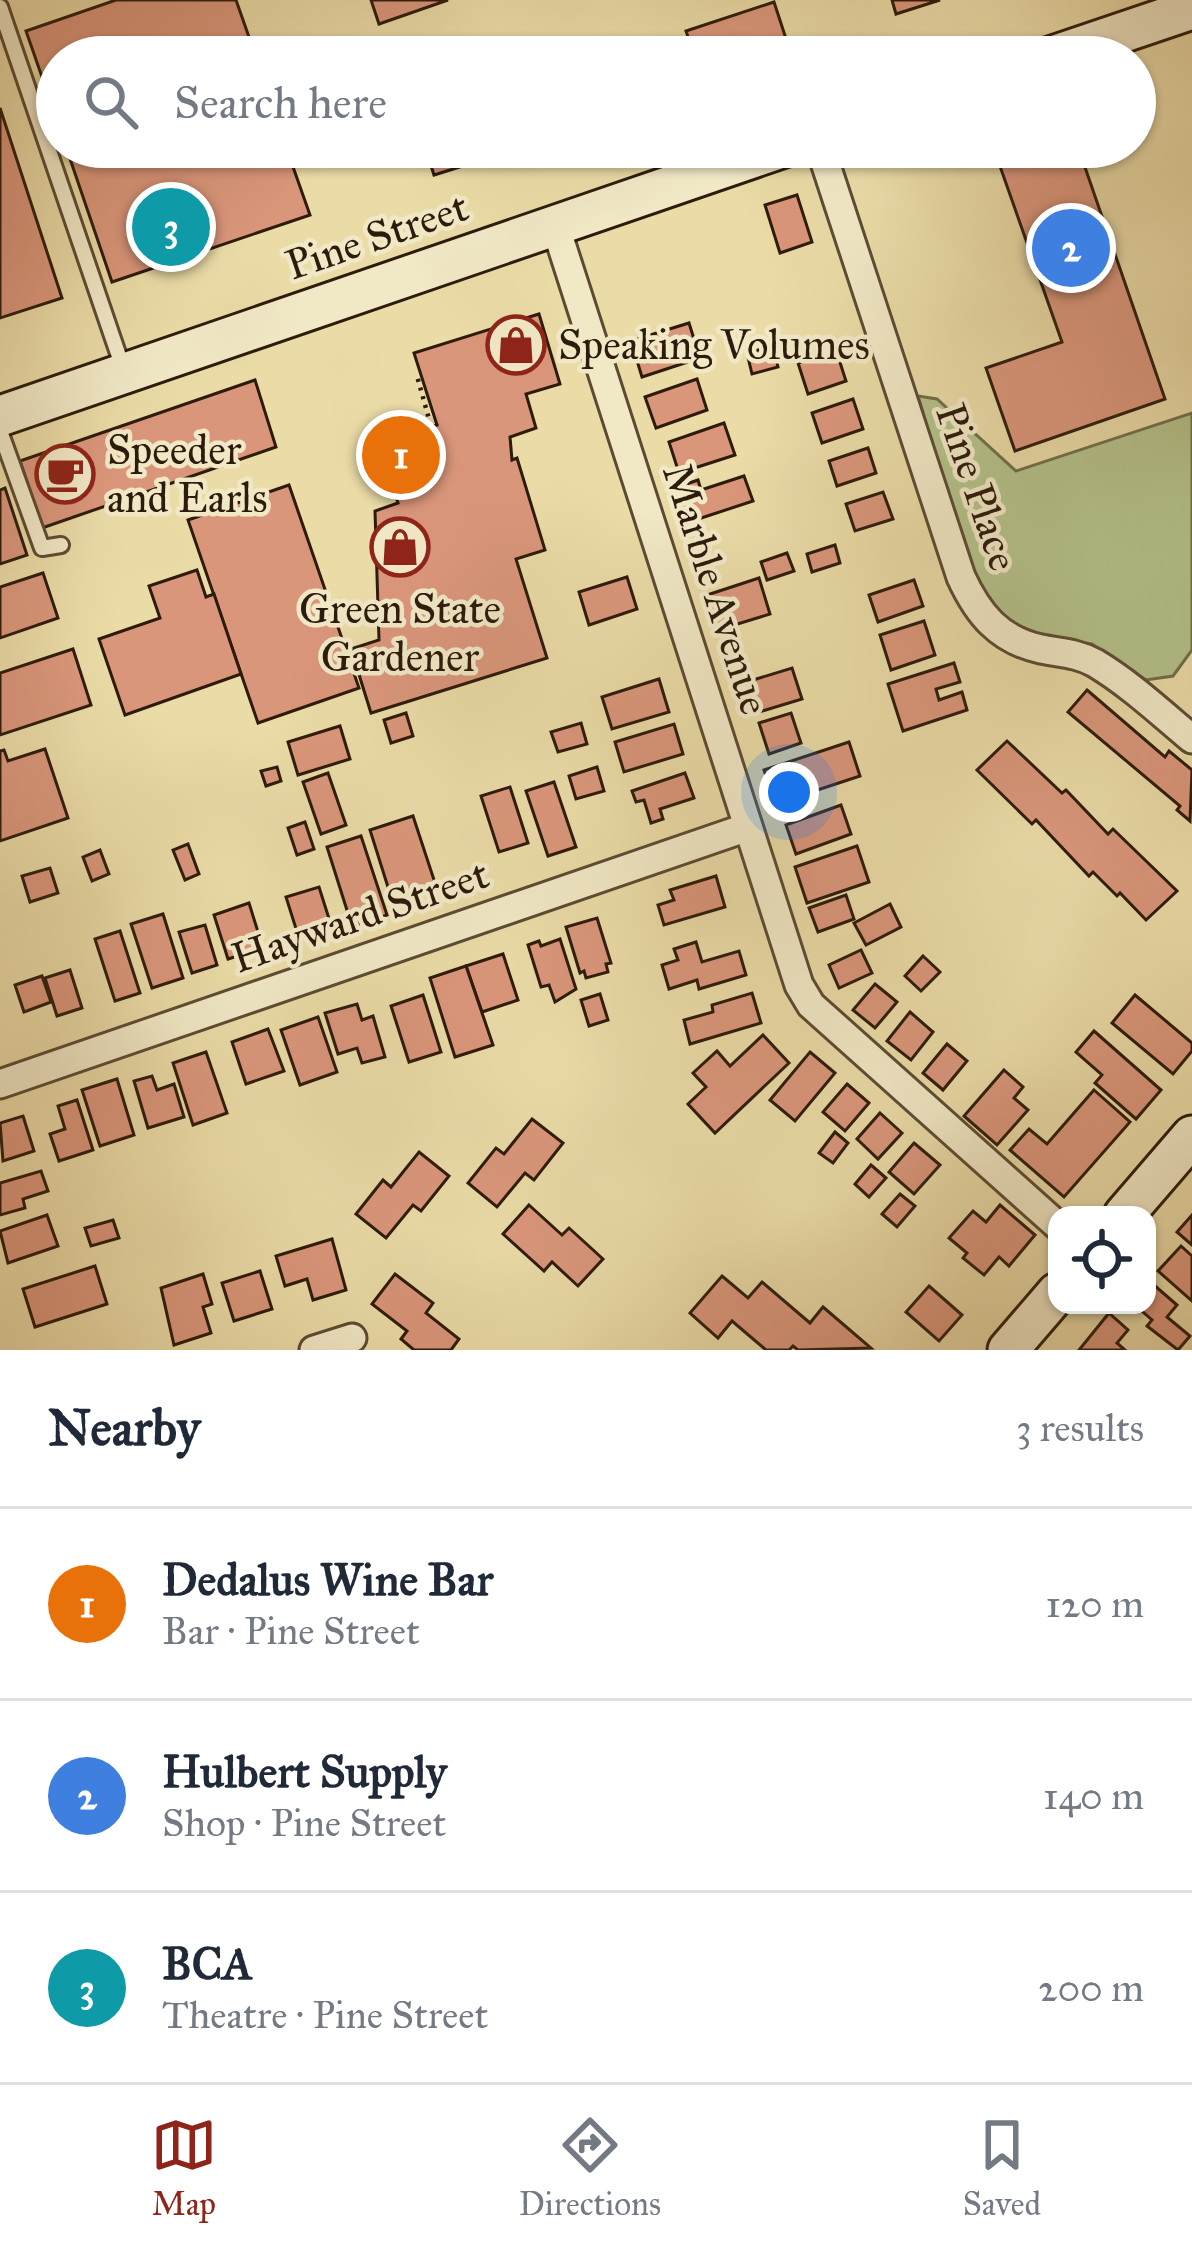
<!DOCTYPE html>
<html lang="en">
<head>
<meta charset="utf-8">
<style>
	:root { --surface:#fff; --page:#f6f6f7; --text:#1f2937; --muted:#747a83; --line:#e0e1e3; --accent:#8f2418 }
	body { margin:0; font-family:"IM FELL Great Primer",serif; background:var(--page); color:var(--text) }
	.controls { position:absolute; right:36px; bottom:36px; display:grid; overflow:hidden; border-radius:24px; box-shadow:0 3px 9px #0004 }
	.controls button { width:108px; height:108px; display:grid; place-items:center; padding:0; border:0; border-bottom:3px solid var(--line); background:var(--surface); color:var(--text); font:60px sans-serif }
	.you { position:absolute; left:789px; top:792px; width:42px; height:42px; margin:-30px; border:9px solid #fff; border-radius:50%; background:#1a73e8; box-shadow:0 0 0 18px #1a73e833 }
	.badge { display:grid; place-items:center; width:78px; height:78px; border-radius:50%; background:var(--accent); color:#fff; font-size:39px; font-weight:700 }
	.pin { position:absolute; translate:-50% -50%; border:6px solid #fff; box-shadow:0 3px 12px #0006 }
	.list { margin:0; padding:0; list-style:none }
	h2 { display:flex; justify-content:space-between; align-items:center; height:156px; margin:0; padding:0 48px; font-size:51px }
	h2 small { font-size:39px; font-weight:400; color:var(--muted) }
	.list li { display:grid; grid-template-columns:78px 1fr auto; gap:36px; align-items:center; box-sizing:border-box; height:192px; padding:0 48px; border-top:3px solid var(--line) }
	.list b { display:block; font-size:45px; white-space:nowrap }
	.list p { margin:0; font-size:39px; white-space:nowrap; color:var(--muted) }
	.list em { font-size:39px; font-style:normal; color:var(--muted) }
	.icon { flex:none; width:66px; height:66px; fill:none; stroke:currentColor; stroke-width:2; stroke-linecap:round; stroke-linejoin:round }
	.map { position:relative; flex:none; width:1192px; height:1350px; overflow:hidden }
	.search { position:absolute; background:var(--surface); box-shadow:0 3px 9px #0004; left:36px; right:36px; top:36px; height:132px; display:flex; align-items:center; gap:30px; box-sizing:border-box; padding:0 42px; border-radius:66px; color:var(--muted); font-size:45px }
	.sheet { height:732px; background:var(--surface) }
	nav { display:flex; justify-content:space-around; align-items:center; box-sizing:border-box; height:168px; border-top:3px solid var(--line); background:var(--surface); font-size:33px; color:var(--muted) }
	nav a { display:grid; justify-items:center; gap:6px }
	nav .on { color:var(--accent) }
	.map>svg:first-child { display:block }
	.green { fill:#b4c18a; stroke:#706e4a; stroke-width:3 }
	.building { fill:#da967b; stroke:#2d1b0b; stroke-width:3 }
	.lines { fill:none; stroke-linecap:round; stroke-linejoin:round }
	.lane-casing { stroke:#5c4b32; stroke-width:20 }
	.street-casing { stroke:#5c4b32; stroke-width:33 }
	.secondary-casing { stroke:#2d1b0b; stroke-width:45 }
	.path { stroke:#2d1b0b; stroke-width:4.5; stroke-dasharray:3 6; stroke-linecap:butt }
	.lane { stroke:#f1e8c6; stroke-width:14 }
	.street { stroke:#f1e8c6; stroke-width:27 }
	.secondary { stroke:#f1e8c6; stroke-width:39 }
	.labels { text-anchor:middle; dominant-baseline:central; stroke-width:9; stroke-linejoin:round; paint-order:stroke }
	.street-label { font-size:42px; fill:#2d1b0b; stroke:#f1e8c6 }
	.poi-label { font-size:42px; fill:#2d1b0b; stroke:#f1e8c6; text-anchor:start }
</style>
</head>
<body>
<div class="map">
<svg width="1192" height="1350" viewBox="0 0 1192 1350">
	<rect width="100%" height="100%" fill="#eadba7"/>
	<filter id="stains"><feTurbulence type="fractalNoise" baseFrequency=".00167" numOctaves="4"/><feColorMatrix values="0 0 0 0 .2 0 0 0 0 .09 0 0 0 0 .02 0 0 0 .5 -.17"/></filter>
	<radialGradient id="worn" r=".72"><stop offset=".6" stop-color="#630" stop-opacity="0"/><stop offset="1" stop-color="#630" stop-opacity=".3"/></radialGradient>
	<polygon class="green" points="918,396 937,399 1016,471 1192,413 1192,650 1173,676 1146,680 1092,644 1043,637 995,617 971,576"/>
	<g class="building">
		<polygon points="116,0 236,0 256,57 57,57 57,120 26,31"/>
		<polygon points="371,0 448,0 379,24"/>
		<polygon points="892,0 940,0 896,14"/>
		<polygon points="774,2 792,57 695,57 686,31"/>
		<polygon points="326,44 331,57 292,57 292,56"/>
		<polygon points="0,108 62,298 0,318"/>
		<polygon points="66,147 286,147 310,215 112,282"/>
		<polygon points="425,147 513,147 514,150 434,175"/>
		<polygon points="1018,147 1078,147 1165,399 1015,451 986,368 1062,342 996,155"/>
		<polygon points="797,195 812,242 780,253 765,205"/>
		<polygon points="539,314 560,384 526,394 536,428 510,437 512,460 517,458 545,550 516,559 547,658 371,713 351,649 379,640 375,511 398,503 379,443 437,425 414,353"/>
		<polygon points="689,323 700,358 642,377 631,341"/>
		<polygon points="773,346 778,367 752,374 747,353"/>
		<polygon points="836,350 846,381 808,394 798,363"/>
		<polygon points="697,379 707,410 656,428 645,397"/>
		<polygon points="255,380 276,447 42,528 20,461"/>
		<polygon points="853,399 863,429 822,443 812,413"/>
		<polygon points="724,423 735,455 679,473 669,442"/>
		<polygon points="868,448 876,473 837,486 829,461"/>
		<polygon points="744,476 753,501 686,523 675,488 698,480 701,490"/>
		<polygon points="289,485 359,688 258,723 188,520"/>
		<polygon points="5,488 27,555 0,564 0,490"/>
		<polygon points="883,492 893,519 855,531 846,504"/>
		<polygon points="835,545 840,563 812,572 807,554"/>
		<polygon points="787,553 794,571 767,580 761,562"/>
		<polygon points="197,570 206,597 214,594 241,674 125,715 99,639 160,618 149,586"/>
		<polygon points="43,573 58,618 0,638 0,587"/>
		<polygon points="627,577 637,609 589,625 579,592"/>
		<polygon points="759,578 770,614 715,631 704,596"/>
		<polygon points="914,580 923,606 878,622 869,595"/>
		<polygon points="924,621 935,655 891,670 880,635"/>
		<polygon points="73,649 91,705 0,735 0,673"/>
		<polygon points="954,663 960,682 936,689 939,700 962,692 967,710 903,731 888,684"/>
		<polygon points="792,668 802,699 749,715 740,684"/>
		<polygon points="659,679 669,712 612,729 602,697"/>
		<polygon points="1087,690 1165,757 1169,751 1192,770 1190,821 1177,810 1180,806 1068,712"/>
		<polygon points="406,713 413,736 391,743 384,720"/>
		<polygon points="791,713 801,743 769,754 759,723"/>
		<polygon points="581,723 587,744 558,752 551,732"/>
		<polygon points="674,724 683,754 624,772 615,742"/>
		<polygon points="340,726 350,759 298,775 288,742"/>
		<polygon points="1007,741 1062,793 1066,790 1108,834 1113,829 1177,891 1146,920 1120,893 1117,896 1093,872 1089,876 1036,820 1032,824 977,770"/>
		<polygon points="849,742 860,776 775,804 764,770"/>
		<polygon points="45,749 68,818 0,841 0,751 4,750 8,761"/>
		<polygon points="277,767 281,781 266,786 261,771"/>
		<polygon points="597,767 604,791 576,799 569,776"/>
		<polygon points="328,773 346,825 321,834 303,782"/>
		<polygon points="685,773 694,798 660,809 663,819 651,823 644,800 636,802 632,791"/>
		<polygon points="554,782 576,847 548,856 526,791"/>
		<polygon points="510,787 528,843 499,852 481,796"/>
		<polygon points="841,805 851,834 796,854 786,825"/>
		<polygon points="413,816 437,889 393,903 370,830"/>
		<polygon points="305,822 314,849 297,855 288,828"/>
		<polygon points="361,836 387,915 352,926 327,847"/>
		<polygon points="188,844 199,874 185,880 173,850"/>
		<polygon points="857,846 869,882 807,903 795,867"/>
		<polygon points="100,850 109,874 92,881 83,857"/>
		<polygon points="50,868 58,893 30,902 22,876"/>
		<polygon points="716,876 725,907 664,925 658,905 674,900 670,890"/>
		<polygon points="319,887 331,925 298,935 286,897"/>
		<polygon points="846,895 854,919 818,932 809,908"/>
		<polygon points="249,903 263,948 228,959 214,915"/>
		<polygon points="890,904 901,927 866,945 854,923"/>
		<polygon points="163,914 183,978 152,988 131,924"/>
		<polygon points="597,918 611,963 606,964 608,972 586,978 584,971 580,973 566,927"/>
		<polygon points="205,925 217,965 192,973 179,932"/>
		<polygon points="120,931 140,993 115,1001 95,939"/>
		<polygon points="560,939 576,989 555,1002 549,985 541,987 528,945 539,941 541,946"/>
		<polygon points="696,942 702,962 739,951 746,975 699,989 697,980 669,989 662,965 678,960 674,949"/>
		<polygon points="861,950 872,973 839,988 829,965"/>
		<polygon points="503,954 518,1000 482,1012 466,966"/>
		<polygon points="923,956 940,972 921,991 905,976"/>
		<polygon points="466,966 493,1045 455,1057 430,978"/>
		<polygon points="70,970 82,1008 57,1016 45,978"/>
		<polygon points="42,976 51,1002 24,1012 15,985"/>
		<polygon points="875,984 897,1002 875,1028 853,1010"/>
		<polygon points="752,993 761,1023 690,1044 684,1020 713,1012 712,1005"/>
		<polygon points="600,994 608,1020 589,1026 581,1000"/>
		<polygon points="423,995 441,1052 409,1062 391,1006"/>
		<polygon points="1135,995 1192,1043 1192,1051 1173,1074 1112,1023"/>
		<polygon points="357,1004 362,1020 373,1016 385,1057 362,1063 357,1048 338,1054 325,1013"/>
		<polygon points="910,1012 933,1032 911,1060 887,1041"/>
		<polygon points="318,1017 337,1072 300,1085 281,1030"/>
		<polygon points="268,1029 284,1071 246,1084 232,1042"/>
		<polygon points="1094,1031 1161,1090 1136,1119 1095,1083 1102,1075 1076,1052"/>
		<polygon points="763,1035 789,1063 715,1133 688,1104 706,1087 693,1073 717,1051 730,1066"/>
		<polygon points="947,1044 967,1061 943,1090 923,1073"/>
		<polygon points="206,1052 227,1113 193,1125 173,1063"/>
		<polygon points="810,1052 835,1073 795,1121 770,1100"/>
		<polygon points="1004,1070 1023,1087 1014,1098 1028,1110 997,1145 964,1116"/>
		<polygon points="152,1076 157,1090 174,1084 184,1117 148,1128 134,1081"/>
		<polygon points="117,1079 134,1135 100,1146 82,1090"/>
		<polygon points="847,1084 869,1103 845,1131 823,1112"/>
		<polygon points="1094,1090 1130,1122 1064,1197 1010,1150 1029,1129 1047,1144"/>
		<polygon points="77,1100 93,1150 59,1161 50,1134 65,1129 58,1106"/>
		<polygon points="880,1113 902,1133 878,1159 857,1139"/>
		<polygon points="23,1116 34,1151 3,1161 0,1123"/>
		<polygon points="532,1119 563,1143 534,1180 525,1173 497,1207 468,1183 496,1148 504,1154"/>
		<polygon points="835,1132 848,1143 833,1163 819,1153"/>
		<polygon points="914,1143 940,1165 914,1194 889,1172"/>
		<polygon points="419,1152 449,1176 421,1211 413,1205 386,1238 356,1214 383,1180 391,1187"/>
		<polygon points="871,1165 886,1178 869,1197 855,1184"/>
		<polygon points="41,1171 48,1191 23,1199 25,1208 0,1215 0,1183"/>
		<polygon points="900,1194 915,1206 897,1227 882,1214"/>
		<polygon points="529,1205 562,1235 569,1228 603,1259 578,1286 552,1262 544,1271 503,1234"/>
		<polygon points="1000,1205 1035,1235 1009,1266 999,1257 984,1275 963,1258 967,1253 949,1238 973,1211 986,1222"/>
		<polygon points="47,1215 58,1246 8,1263 0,1231"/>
		<polygon points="1192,1215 1192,1245 1177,1232"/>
		<polygon points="113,1220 119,1238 91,1246 85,1228"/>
		<polygon points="332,1239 346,1290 313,1300 307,1279 285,1286 276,1256"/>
		<polygon points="1181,1246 1192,1256 1192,1301 1158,1271"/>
		<polygon points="95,1266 107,1304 35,1327 23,1289"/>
		<polygon points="260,1271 272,1309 234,1321 222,1283"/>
		<polygon points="203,1274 212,1304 203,1307 211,1333 174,1345 161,1288"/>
		<polygon points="395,1274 433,1303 426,1313 459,1339 451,1350 414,1350 401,1339 407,1331 372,1304"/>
		<polygon points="722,1276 748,1298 762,1282 810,1323 823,1307 871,1348 798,1350 793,1346 789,1350 766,1350 732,1321 718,1338 690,1313"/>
		<polygon points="1147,1279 1177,1305 1167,1317 1190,1336 1178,1350 1147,1326 1152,1320 1135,1305 1147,1305"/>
		<polygon points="929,1286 962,1315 939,1341 906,1312"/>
		<polygon points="1109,1313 1128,1330 1117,1343 1125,1350 1079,1350"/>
	</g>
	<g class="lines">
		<g class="lane-casing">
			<g id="lane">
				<polyline points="0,7 124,371"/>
				<polyline points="0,431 42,548 61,545"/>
			</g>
		</g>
		<g class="street-casing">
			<g id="street">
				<path d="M 820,147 L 961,577 C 978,614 999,640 1041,649 C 1060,653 1077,653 1095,663 C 1130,684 1161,713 1192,739"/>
				<polyline points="555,225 799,985 811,1005 1057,1225"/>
				<polyline points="0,1084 748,827"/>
				<polyline points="314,1350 352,1338"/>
			</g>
		</g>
		<g class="secondary-casing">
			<g id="secondary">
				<polyline points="1050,57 1192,9"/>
				<polyline points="0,416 784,147"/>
				<polyline points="1124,1215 1192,1136"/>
				<polyline points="1008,1350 1057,1293"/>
			</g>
		</g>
		<polyline class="path" points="362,437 429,419 417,376"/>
		<use href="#lane" class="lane"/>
		<use href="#street" class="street"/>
		<use href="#secondary" class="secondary"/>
	</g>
	<defs>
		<g id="shop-ring" transform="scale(3)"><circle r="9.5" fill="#f1e8c6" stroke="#8f2418" stroke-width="1.5"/><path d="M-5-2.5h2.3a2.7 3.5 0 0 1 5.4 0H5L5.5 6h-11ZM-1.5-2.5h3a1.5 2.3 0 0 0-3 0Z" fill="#8f2418"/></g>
		<g id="cafe-ring" transform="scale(3)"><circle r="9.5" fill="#f1e8c6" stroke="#8f2418" stroke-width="1.5"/><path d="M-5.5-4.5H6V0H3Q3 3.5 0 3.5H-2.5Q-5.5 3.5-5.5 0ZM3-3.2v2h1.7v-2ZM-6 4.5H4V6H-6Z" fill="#8f2418"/></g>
	</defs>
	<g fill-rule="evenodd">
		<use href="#shop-ring" x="516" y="345"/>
		<use href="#cafe-ring" x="65" y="474"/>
		<use href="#shop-ring" x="400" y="547"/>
	</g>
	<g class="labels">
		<g class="street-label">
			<text transform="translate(377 236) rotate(-19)">Pine Street</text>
			<text transform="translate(977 487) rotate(71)">Pine Place</text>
			<text transform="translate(716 589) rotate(72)">Marble Avenue</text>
			<text transform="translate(360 916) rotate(-19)">Hayward Street</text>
		</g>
		<g class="poi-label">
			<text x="558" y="345">Speaking Volumes</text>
			<text x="107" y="450">Speeder<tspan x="107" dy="48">and Earls</tspan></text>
			<text x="400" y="609" text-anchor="middle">Green State<tspan x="400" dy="48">Gardener</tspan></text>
		</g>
	</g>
	<rect width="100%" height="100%" filter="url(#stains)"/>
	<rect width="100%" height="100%" fill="url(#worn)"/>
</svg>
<div class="controls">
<button><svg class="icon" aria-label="locate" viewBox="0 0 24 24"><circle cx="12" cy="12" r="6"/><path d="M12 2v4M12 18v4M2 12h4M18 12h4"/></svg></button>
</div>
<div class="you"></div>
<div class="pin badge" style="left:401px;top:455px;background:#e8710a">1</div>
<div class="pin badge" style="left:1071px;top:248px;background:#3f7fe0">2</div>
<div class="pin badge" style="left:171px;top:227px;background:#0f9aa8">3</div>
<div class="search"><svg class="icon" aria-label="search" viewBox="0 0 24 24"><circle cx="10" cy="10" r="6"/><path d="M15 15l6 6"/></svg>Search here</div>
</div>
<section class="sheet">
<h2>Nearby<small>3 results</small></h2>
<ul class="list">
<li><span class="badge" style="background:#e8710a">1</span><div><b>Dedalus Wine Bar</b><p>Bar · Pine Street</p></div><em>120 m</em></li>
<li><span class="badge" style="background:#3f7fe0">2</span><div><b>Hulbert Supply</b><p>Shop · Pine Street</p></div><em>140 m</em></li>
<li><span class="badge" style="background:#0f9aa8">3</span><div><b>BCA</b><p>Theatre · Pine Street</p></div><em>200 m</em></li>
</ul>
</section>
<nav>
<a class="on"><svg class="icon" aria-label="map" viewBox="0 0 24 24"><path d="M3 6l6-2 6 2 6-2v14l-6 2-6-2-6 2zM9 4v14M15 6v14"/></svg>Map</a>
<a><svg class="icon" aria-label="directions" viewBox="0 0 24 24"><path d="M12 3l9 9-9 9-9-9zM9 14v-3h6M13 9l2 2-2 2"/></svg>Directions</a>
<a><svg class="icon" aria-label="saved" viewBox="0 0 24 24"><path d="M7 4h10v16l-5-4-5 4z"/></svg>Saved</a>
</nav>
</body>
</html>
